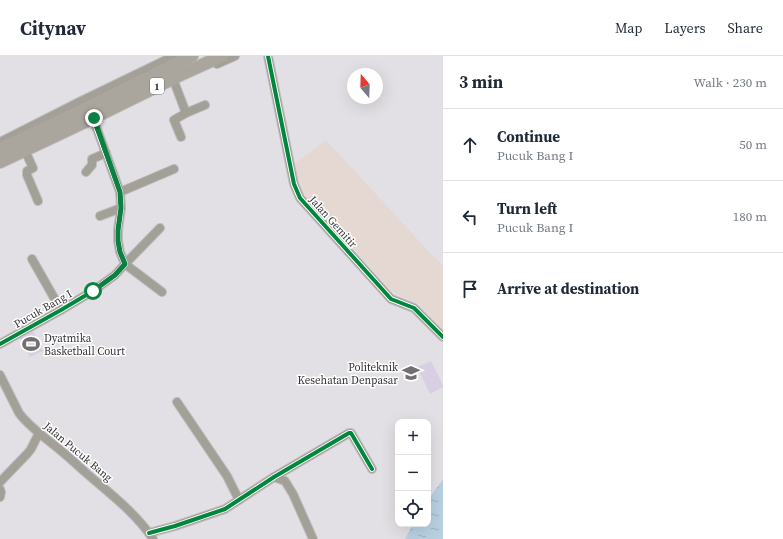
<!DOCTYPE html>
<html lang="en">
<head>
<meta charset="utf-8">
<style>
	:root { --surface:#fff; --page:#f6f6f7; --text:#1f2937; --muted:#747a83; --line:#e0e1e3 }
	body { margin:0; font-family:"Source Serif 4",serif; background:var(--page); color:var(--text) }
	.controls { position:absolute; right:12px; bottom:12px; display:grid; overflow:hidden; border-radius:8px; box-shadow:0 4px 16px #0002 }
	.controls button { width:36px; height:36px; display:grid; place-items:center; padding:0; border:0; border-bottom:1px solid var(--line); background:var(--surface); color:var(--text); font:20px sans-serif }
	.compass { position:absolute; left:347px; top:12px; width:36px; height:36px; border-radius:50%; background:var(--surface); box-shadow:0 4px 16px #0002; rotate:341deg }
	.stop { position:absolute; width:12px; height:12px; margin:-9px; border:3px solid #0b8043; border-radius:50%; background:#fff }
	.stop.end { background:#0b8043; border-color:#fff; box-shadow:0 1px 4px #0008 }
	.list { margin:0; padding:0; list-style:none }
	h2 { display:flex; justify-content:space-between; align-items:center; height:52px; margin:0; padding:0 16px; font-size:17px }
	h2 small { font-size:13px; font-weight:400; color:var(--muted) }
	.list li { display:grid; grid-template-columns:26px 1fr auto; gap:12px; align-items:center; box-sizing:border-box; height:72px; padding:0 16px; border-top:1px solid var(--line) }
	.list b { display:block; font-size:15px; white-space:nowrap }
	.list p { margin:0; font-size:13px; white-space:nowrap; color:var(--muted) }
	.list em { font-size:13px; font-style:normal; color:var(--muted) }
	.icon { flex:none; width:22px; height:22px; fill:none; stroke:currentColor; stroke-width:2; stroke-linecap:round; stroke-linejoin:round }
	.map { position:relative; flex:none; width:443px; height:483px; overflow:hidden }
	header { display:flex; align-items:center; gap:24px; box-sizing:border-box; height:56px; padding:0 20px; background:var(--surface); border-bottom:1px solid var(--line) }
	header strong { font-size:19px }
	nav { display:flex; gap:22px; margin-inline-start:auto; font-size:14px }
	main { display:flex }
	aside { flex:1; background:var(--surface) }
	.map>svg:first-child { display:block }
	.commercial { fill:#e5d8d3 }
	.pitch { fill:#d8cfe2 }
	.water { fill:url(#water-ripples) }
	.lines { fill:none; stroke-linecap:round; stroke-linejoin:round }
	.minor-casing { stroke:#bfbec1; stroke-width:10 }
	.highway-casing { stroke:#bfbec1; stroke-width:14 }
	.minor { stroke:#a3a097; stroke-width:8 }
	.highway { stroke:#aaa69e; stroke-width:12 }
	.cycleway-casing { stroke:#fff; stroke-width:6 }
	.cycleway { stroke:#00873e; stroke-width:4 }
	.route { stroke:#0b8043; stroke-width:5 }
	.labels { text-anchor:middle; dominant-baseline:central; stroke-width:3; stroke-linejoin:round; paint-order:stroke }
	.shield { fill:#fff; stroke:#727173; stroke-width:1 }
	.shield-label { font-size:10px; font-weight:bold; fill:#353437 }
	.street-label { font-size:11px; fill:#353437; stroke:#fff }
	.poi-label { font-size:11px; fill:#353437; stroke:#fff; text-anchor:start }
</style>
</head>
<body>
<header>
<strong>Citynav</strong>
<nav><a>Map</a><a>Layers</a><a>Share</a></nav>
</header>
<main>
<div class="map">
<svg width="443" height="483" viewBox="0 0 443 483">
	<defs>
		<pattern id="water-ripples" width="26" height="14" patternUnits="userSpaceOnUse"><rect width="26" height="14" fill="#b8d1e1"/><path d="M2 4q2-2 4 0t4 0M15 11q2-2 4 0t4 0" fill="none" stroke="#9fb4c2"/></pattern>
	</defs>
	<rect width="100%" height="100%" fill="#e2e0e4"/>
	<polygon class="commercial" points="326,84 431,198 443,209 443,274 419,248 396,238 391,234 306,141 297,123 295,107"/>
	<g class="pitch">
		<polygon points="33,275 43,295 30,301 20,282"/>
		<polygon points="431,305 443,329 443,331 430,338 417,311"/>
	</g>
	<polygon class="water" points="443,423 443,483 405,483 413,468 428,468 428,444"/>
	<g class="lines">
		<g class="minor-casing">
			<g id="minor">
				<polyline points="268,0 294,128 300,142 391,243 414,252 443,281"/>
				<polyline points="217,8 235,0"/>
				<polyline points="175,28 186,57 174,64 181,81"/>
				<polyline points="186,57 205,49"/>
				<polyline points="0,86 79,46 174,0"/>
				<polyline points="27,99 33,112 27,115 27,119 38,145"/>
				<polyline points="86,116 92,109 92,103 106,97"/>
				<polyline points="120,136 174,113"/>
				<polyline points="100,160 121,152"/>
				<polyline points="160,172 125,208 162,236"/>
				<polyline points="32,203 61,254"/>
				<polyline points="0,288 61,254 93,235 115,219 125,208 120,196 118,185 118,174 121,152 120,136 93,62"/>
				<path d="M 0,319 L 19,357 C 30,372 46,382 60,394 C 69,401 77,409 85,416 C 108,436 136,457 153,483"/>
				<polyline points="177,346 227,420 239,444"/>
				<polyline points="274,421 285,425 293,438 313,483"/>
				<polyline points="0,426 27,398 31,393 39,377"/>
				<polyline points="0,433 1,436 0,441"/>
				<polyline points="149,477 175,470 225,453 274,421 349,377 351,377 372,413"/>
			</g>
		</g>
		<g class="highway-casing">
			<g id="highway">
				<polyline points="0,93 83,54 192,0"/>
				<polyline points="0,106 93,62 178,20 222,0"/>
			</g>
		</g>
		<use href="#minor" class="minor"/>
		<use href="#highway" class="highway"/>
		<g class="cycleway-casing">
			<g id="cycleway">
				<polyline points="268,0 294,128 300,142 391,243 414,252 443,281"/>
				<polyline points="0,288 61,254 93,235 115,219 125,208 120,196 118,185 118,174 121,152 120,136 93,62"/>
				<polyline points="149,477 175,470 225,453 274,421 349,377 351,377 372,413"/>
			</g>
		</g>
		<use href="#cycleway" class="cycleway"/>
	</g>
	<g class="lines">
		<polyline class="route" points="93,235 115,219 125,208 120,196 118,185 118,174 121,152 120,136 94,62"/>
	</g>
	<defs>
		<g id="stadium-bare" transform="scale(1.38)"><path d="M0-5a6.5 5 0 1 0 0 10a6.5 5 0 1 0 0-10ZM-3.5-1.8h7v3.6h-7Z" fill="#727074" stroke="#fff" stroke-width="2.5" paint-order="stroke"/></g>
		<g id="university-bare" transform="scale(1.38)"><path d="M0-5L7-2L0 1L-7-2ZM-4 1L0 2.5L4 1V4Q0 6-4 4Z" fill="#727074" stroke="#fff" stroke-width="2.5" paint-order="stroke"/></g>
	</defs>
	<g fill-rule="evenodd">
		<use href="#stadium-bare" x="31" y="288"/>
		<use href="#university-bare" x="411" y="317"/>
	</g>
	<g class="labels">
		<rect class="shield" x="150" y="22" width="14" height="16" rx="3"/>
		<g class="shield-label">
			<text x="157" y="30">1</text>
		</g>
		<g class="street-label">
			<text transform="translate(333 166) rotate(48)">Jalan Gemitir</text>
			<text transform="translate(43 253) rotate(-30)">Pucuk Bang I</text>
			<text transform="translate(78 396) rotate(40)">Jalan Pucuk Bang</text>
		</g>
		<g class="poi-label">
			<text x="44" y="282">Dyatmika<tspan x="44" dy="13">Basketball Court</tspan></text>
			<text x="398" y="311" text-anchor="end">Politeknik<tspan x="398" dy="13">Kesehatan Denpasar</tspan></text>
		</g>
	</g>
</svg>
<div class="controls">
<button>+</button>
<button>−</button>
<button><svg class="icon" aria-label="locate" viewBox="0 0 24 24"><circle cx="12" cy="12" r="6"/><path d="M12 2v4M12 18v4M2 12h4M18 12h4"/></svg></button>
</div>
<svg class="compass" viewBox="-18 -18 36 36"><path d="M0-13l5 13h-10z" fill="#e53935"/><path d="M0 13l5-13h-10z" fill="#747a83"/></svg>
<div class="stop" style="left:93px;top:235px"></div>
<div class="stop end" style="left:94px;top:62px"></div>
</div>
<aside>
<h2>3 min<small>Walk · 230 m</small></h2>
<ul class="list">
<li><svg class="icon" aria-label="ahead" viewBox="0 0 24 24"><path d="M12 20V5M6 11l6-6 6 6"/></svg><div><b>Continue</b><p>Pucuk Bang I</p></div><em>50 m</em></li>
<li><svg class="icon" aria-label="left" viewBox="0 0 24 24"><path d="M17 20v-9H6M10 6l-5 5 5 5"/></svg><div><b>Turn left</b><p>Pucuk Bang I</p></div><em>180 m</em></li>
<li><svg class="icon" aria-label="arrive" viewBox="0 0 24 24"><path d="M6 21V4h12l-3 4 3 4H6"/></svg><div><b>Arrive at destination</b></div></li>
</ul>
</aside>
</main>
</body>
</html>
